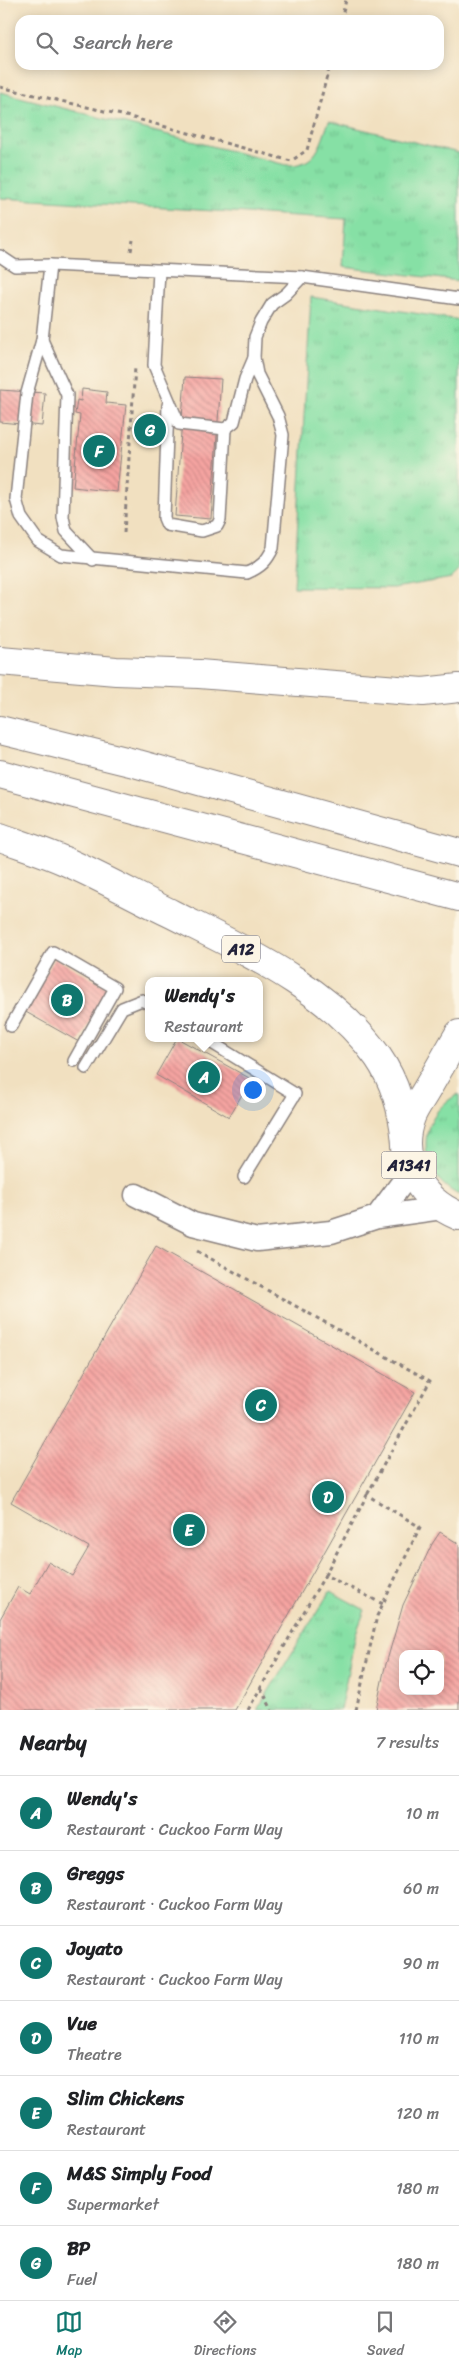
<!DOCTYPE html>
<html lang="en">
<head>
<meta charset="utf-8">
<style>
	:root { --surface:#fff; --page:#f6f6f6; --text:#202124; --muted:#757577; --line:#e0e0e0; --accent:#0f766e }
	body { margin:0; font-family:Sriracha,sans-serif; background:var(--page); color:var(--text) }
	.controls { position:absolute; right:15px; bottom:15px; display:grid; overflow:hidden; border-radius:10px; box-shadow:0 2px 12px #0003 }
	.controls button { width:45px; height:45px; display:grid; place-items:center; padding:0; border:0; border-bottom:1px solid var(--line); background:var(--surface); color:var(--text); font:25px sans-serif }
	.you { position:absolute; left:252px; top:1089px; width:18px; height:18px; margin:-12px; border:4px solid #fff; border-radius:50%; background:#1a73e8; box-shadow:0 0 0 8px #1a73e833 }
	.badge { display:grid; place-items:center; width:32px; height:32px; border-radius:50%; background:var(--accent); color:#fff; font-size:16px; font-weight:700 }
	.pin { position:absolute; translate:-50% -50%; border:2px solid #fff; box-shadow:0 1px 5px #0006 }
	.popup { position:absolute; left:145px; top:977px; width:118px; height:65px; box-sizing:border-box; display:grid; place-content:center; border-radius:10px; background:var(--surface); filter:drop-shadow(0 1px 4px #0005); font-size:16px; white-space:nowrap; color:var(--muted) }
	.popup b { font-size:19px; color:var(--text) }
	.popup::after { content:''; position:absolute; left:50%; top:100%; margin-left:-10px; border:10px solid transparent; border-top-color:var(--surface) }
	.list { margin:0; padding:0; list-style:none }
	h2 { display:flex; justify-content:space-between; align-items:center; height:65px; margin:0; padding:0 20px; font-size:21px }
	h2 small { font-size:16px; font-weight:400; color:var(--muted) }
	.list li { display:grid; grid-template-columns:32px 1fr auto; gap:15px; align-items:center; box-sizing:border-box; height:75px; padding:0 20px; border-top:1px solid var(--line) }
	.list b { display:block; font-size:19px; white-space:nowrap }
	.list p { margin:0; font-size:16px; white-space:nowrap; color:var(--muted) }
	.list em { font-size:16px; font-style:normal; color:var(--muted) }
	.icon { flex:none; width:28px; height:28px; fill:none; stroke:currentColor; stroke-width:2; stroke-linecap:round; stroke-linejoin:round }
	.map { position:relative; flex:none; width:459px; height:1710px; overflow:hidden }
	.search { position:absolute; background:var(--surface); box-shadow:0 2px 12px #0003; left:15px; right:15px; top:15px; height:55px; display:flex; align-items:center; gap:12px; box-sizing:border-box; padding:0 18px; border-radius:15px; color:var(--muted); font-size:19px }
	.sheet { height:590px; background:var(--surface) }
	nav { display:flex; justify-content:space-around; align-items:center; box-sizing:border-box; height:70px; border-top:1px solid var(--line); background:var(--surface); font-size:14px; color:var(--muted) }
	nav a { display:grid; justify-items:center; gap:2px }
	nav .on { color:var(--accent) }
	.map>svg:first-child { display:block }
	.grass { fill:url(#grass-tufts); stroke:#548170 }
	.building { fill:url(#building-back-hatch); fill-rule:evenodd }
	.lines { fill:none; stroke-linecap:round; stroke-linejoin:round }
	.service-casing { stroke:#8a817e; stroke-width:14 }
	.minor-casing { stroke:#8a817e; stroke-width:25 }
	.primary-casing { stroke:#8a817e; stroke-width:30 }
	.trunk-casing { stroke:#8a817e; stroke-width:30 }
	.path { stroke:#8a817e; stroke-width:3; stroke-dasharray:4 4; stroke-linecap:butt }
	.service { stroke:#fff; stroke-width:11 }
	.minor { stroke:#fff; stroke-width:22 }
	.primary { stroke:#fff; stroke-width:28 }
	.trunk { stroke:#fff; stroke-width:28 }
	.labels { text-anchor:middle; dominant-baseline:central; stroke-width:4; stroke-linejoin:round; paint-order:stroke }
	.shield { fill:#fcf5e5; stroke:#63616e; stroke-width:1 }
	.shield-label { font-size:16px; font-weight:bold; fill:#22223b }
</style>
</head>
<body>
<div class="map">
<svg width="459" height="1710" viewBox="0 0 459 1710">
	<defs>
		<pattern id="grass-tufts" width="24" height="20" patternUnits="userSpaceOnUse" patternTransform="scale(1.25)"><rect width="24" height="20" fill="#86e0a5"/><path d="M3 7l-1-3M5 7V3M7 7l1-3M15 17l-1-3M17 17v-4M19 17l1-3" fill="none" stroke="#73c08f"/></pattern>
		<pattern id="building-back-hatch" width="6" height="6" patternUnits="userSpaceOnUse" patternTransform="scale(1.25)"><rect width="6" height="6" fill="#f6a4a1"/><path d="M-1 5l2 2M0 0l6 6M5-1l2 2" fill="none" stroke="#c78584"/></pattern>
	</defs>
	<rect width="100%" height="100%" fill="#fcf5e5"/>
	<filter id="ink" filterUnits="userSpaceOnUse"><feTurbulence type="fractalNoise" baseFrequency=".02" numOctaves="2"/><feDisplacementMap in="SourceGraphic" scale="10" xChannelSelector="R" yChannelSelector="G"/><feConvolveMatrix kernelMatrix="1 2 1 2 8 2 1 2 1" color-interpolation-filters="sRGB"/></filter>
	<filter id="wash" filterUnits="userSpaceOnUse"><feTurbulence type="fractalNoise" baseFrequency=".0096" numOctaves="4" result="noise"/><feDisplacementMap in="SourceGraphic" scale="20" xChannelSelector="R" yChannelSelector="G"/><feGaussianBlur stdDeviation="1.12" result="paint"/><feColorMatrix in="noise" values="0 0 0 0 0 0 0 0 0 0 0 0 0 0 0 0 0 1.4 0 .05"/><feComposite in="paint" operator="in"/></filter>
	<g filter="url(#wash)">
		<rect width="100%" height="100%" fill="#f1e0c0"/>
		<g class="grass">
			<path d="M 0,92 L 286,165 C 317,166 320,146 329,121 L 459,153 L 459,281 L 343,267 L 346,219 L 0,198 Z"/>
			<polygon points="311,297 459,320 459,571 452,578 394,588 294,587"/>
			<path d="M 459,1094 L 459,1195 C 416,1174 414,1116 459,1094 Z"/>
			<polygon points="330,1591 365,1610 356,1633 340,1710 257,1710"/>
		</g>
		<g id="blocks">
			<g class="building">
				<polygon points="185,377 221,379 211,519 175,516"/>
				<polygon points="82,389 107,392 106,403 126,405 117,492 73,487 80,415 75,414 77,400 81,401"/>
				<polygon points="0,390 45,393 42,426 0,422"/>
				<polygon points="55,958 109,988 79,1042 24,1011"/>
				<polygon points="177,1038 251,1079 229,1117 156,1075"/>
				<polygon points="156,1246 415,1392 235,1710 0,1710 0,1619 18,1587 30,1594 48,1562 72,1576 89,1547 11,1502"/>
				<path d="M 440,1532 L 459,1544 L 459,1710 L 376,1710 L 384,1671 L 403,1605 L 432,1544 ZM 403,1654 L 440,1654 L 440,1691 L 403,1691 Z"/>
			</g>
		</g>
	</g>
	<g filter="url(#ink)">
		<use href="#blocks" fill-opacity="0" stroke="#8a817e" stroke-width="1"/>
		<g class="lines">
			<g class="service-casing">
				<g id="service">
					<polyline points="0,256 15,266 50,265 302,277 459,299"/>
					<path d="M 50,265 L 42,340 L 27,393 L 16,499 L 21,517 L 38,541 L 61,555 L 247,573 C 261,567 267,561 273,548 L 283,435 L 278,416 L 257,374 L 254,358"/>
					<polyline points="159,271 154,365 179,424 225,429 234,422 245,379 254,358 255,337 261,322 272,304 286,294 302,277"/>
					<polyline points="42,340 67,395 63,517 66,531 93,560"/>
					<polyline points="168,405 164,518 167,525 202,531 217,526 220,520 225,429"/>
					<polyline points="11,1026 53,952 115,988 74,1061"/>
					<polyline points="204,1038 295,1094 244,1177"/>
					<polyline points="86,1068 122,1008 142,1000 149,1004"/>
				</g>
			</g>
			<g class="minor-casing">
				<g id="minor">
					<polyline points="136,1195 193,1224 257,1240 331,1232 377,1217 442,1208"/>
					<polyline points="377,1217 411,1171"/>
				</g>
			</g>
			<g class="primary-casing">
				<path id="primary" d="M 459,1034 C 447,1054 436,1074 424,1094 C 419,1102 414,1109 411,1117 C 395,1159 420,1200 459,1216"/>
			</g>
			<g class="trunk-casing">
				<g id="trunk">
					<polyline points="0,661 116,671 199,674 423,692 459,688"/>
					<polyline points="0,730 138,764 459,853"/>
					<polyline points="0,774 459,897"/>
					<path d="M 0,837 C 22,845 45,852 67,862 C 103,878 137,897 172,914 C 245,951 329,988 378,1057 C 396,1083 403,1111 406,1142"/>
				</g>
			</g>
			<g class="path">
				<polyline points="341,20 346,0"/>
				<polyline points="0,87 126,116 291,161 307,150 330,65"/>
				<polyline points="131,251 133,240"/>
				<polyline points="124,533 135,367"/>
				<polyline points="197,1251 430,1381 367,1495"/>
				<polyline points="261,1688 272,1710"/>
				<polyline points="248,1710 325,1575"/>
				<polyline points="356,1710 377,1616 420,1527 367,1495 325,1575 383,1604"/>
			</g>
			<use href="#service" class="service"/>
			<use href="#minor" class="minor"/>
			<use href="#primary" class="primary"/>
			<use href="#trunk" class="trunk"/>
		</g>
	</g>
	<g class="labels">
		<g class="shield">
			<rect x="222" y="935.5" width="38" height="27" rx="4"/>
			<rect x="381.5" y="1151.5" width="55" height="27" rx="4"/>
		</g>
		<g class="shield-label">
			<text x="241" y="949">A12</text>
			<text x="409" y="1165">A1341</text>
		</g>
	</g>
</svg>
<div class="controls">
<button><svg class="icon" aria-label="locate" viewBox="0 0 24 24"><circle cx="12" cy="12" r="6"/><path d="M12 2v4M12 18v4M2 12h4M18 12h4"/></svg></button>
</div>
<div class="you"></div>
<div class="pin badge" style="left:204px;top:1077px">A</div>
<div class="popup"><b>Wendy's</b>Restaurant</div>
<div class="pin badge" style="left:67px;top:1000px">B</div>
<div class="pin badge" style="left:261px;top:1405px">C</div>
<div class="pin badge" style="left:328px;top:1497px">D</div>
<div class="pin badge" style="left:189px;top:1530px">E</div>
<div class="pin badge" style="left:99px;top:451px">F</div>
<div class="pin badge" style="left:150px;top:430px">G</div>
<div class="search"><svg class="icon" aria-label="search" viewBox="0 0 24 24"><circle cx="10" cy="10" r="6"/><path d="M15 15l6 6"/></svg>Search here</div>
</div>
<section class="sheet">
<h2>Nearby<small>7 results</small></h2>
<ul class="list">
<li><span class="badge">A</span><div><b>Wendy's</b><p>Restaurant · Cuckoo Farm Way</p></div><em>10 m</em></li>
<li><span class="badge">B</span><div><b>Greggs</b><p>Restaurant · Cuckoo Farm Way</p></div><em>60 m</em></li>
<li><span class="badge">C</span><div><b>Joyato</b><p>Restaurant · Cuckoo Farm Way</p></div><em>90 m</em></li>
<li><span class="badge">D</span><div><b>Vue</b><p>Theatre</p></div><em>110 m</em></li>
<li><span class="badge">E</span><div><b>Slim Chickens</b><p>Restaurant</p></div><em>120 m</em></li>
<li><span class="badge">F</span><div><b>M&amp;S Simply Food</b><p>Supermarket</p></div><em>180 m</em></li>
<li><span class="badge">G</span><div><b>BP</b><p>Fuel</p></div><em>180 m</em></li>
</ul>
</section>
<nav>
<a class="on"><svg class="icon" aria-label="map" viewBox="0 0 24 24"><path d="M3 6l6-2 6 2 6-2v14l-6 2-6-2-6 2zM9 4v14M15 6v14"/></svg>Map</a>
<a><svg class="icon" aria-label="directions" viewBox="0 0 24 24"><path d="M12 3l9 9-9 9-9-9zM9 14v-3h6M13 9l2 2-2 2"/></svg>Directions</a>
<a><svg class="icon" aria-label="saved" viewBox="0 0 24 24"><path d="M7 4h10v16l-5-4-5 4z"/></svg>Saved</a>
</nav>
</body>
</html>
